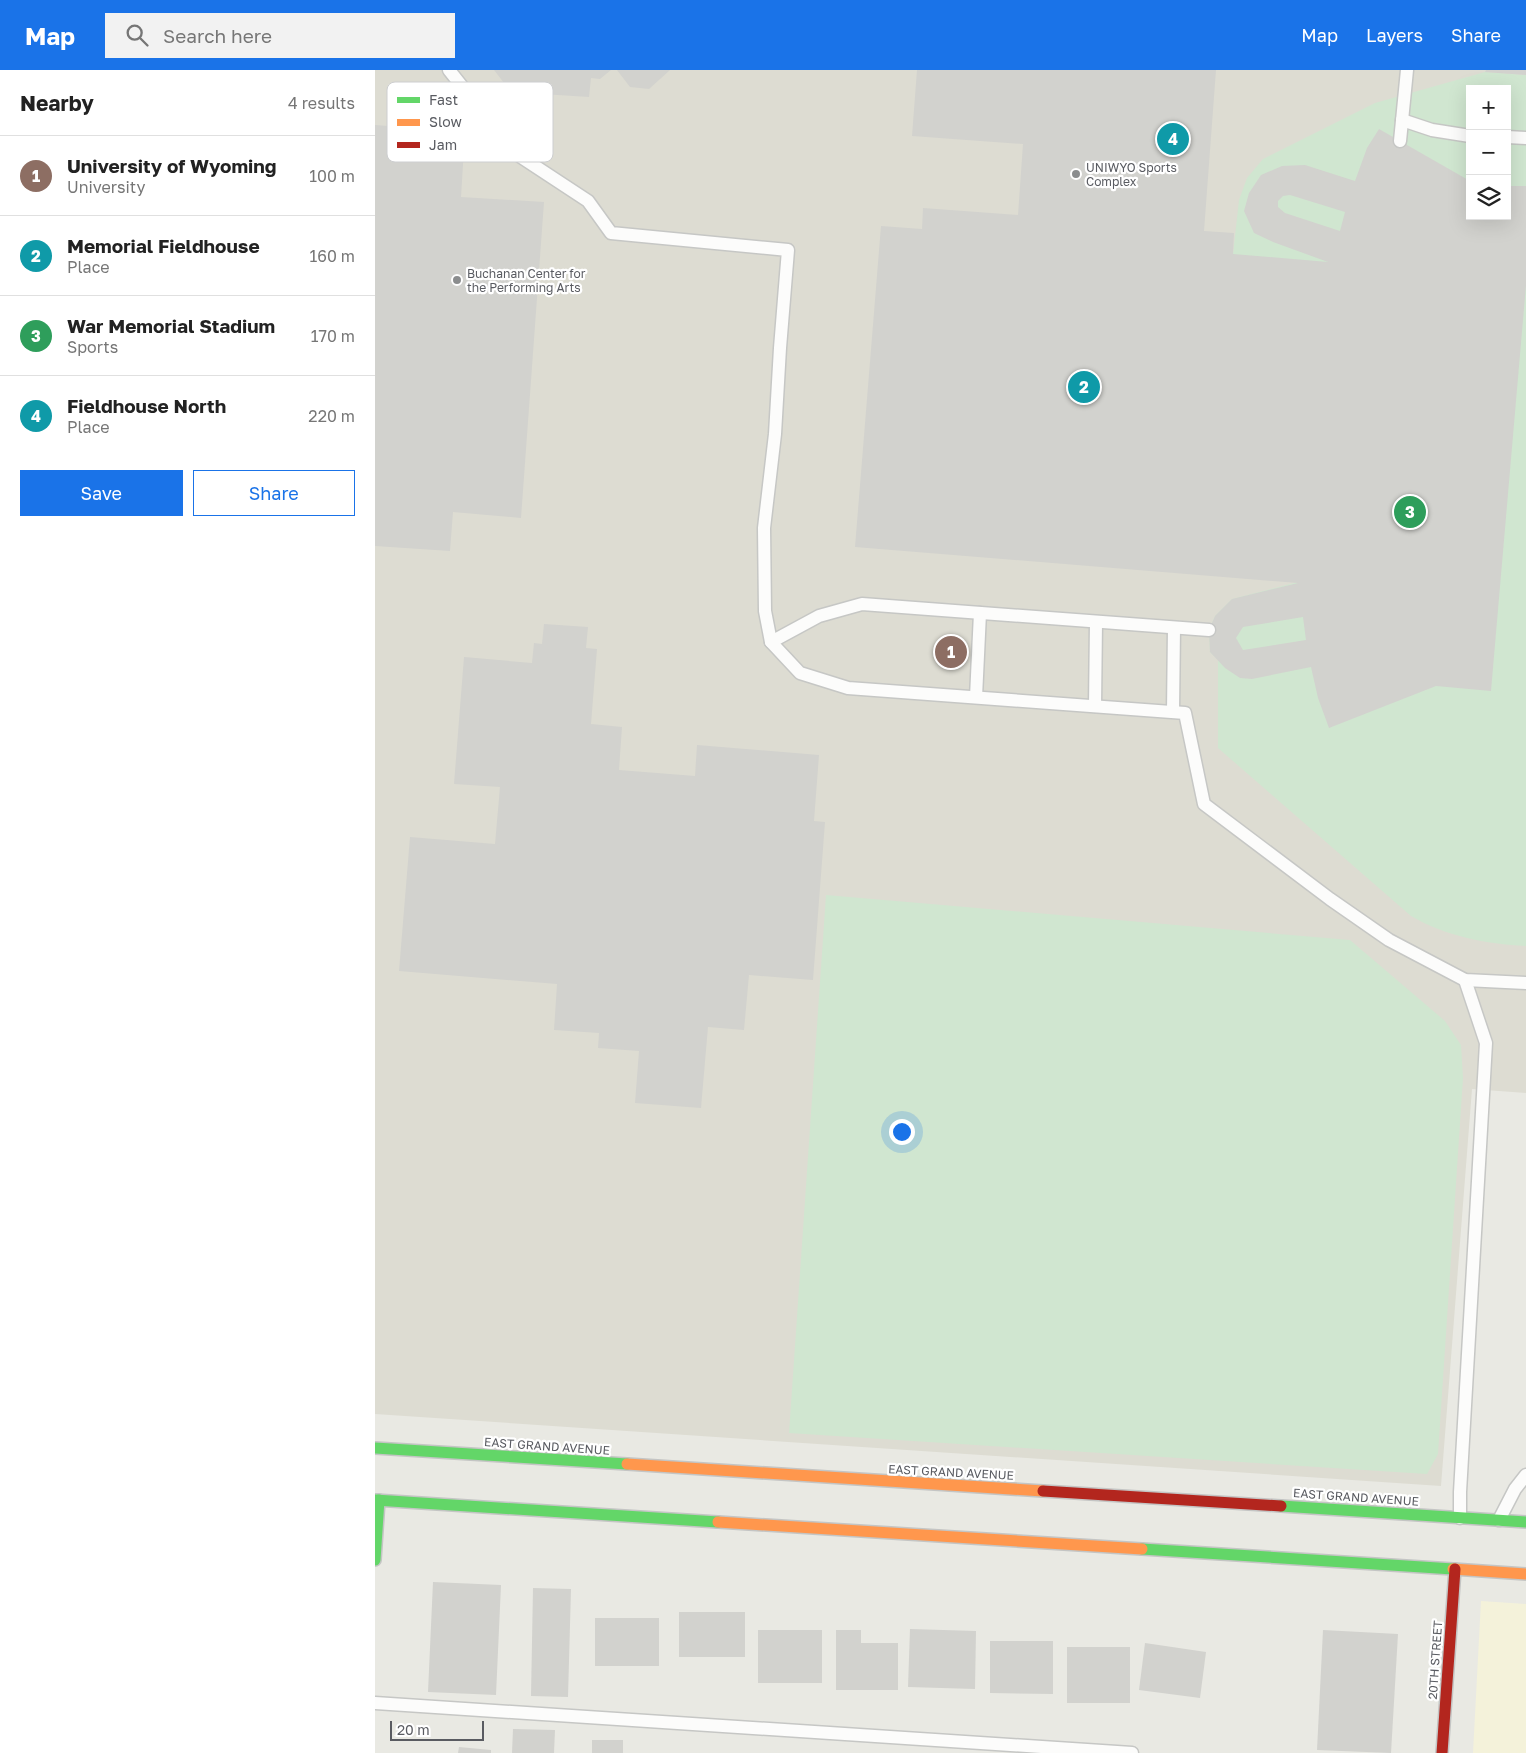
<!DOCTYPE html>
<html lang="en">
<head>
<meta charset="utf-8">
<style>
	:root { --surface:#fff; --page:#f2f2f2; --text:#222; --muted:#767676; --line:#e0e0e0; --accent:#1a73e8 }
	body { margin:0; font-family:"Golos Text",sans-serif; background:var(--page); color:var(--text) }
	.controls { position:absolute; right:15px; top:15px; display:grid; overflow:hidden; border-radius:0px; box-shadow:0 5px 20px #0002 }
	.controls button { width:45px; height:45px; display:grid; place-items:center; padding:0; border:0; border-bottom:1px solid var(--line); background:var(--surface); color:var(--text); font:25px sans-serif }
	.scale { position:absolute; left:15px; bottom:12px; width:94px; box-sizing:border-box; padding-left:5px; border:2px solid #595b61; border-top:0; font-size:14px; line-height:18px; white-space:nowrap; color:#595b61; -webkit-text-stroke:4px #fff; paint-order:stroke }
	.you { position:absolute; left:526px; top:1061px; width:18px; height:18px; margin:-12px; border:4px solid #fff; border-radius:50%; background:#1a73e8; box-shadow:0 0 0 8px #1a73e833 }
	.badge { display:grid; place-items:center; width:32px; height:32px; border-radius:50%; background:var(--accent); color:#fff; font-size:16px; font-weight:700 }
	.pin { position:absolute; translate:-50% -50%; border:2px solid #fff; box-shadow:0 1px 5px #0006 }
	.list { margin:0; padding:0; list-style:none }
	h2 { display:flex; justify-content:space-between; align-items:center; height:65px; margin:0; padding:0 20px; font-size:21px }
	h2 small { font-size:16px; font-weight:400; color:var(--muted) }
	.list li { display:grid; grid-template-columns:32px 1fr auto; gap:15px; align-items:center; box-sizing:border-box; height:80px; padding:0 20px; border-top:1px solid var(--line) }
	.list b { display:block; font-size:19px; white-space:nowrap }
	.list p { margin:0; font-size:16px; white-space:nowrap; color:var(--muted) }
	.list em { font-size:16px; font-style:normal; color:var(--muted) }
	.actions { display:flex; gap:10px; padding:15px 20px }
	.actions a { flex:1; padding:11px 0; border:1px solid var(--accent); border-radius:0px; text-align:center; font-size:18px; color:var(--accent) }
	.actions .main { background:var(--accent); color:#fff }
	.icon { flex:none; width:28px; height:28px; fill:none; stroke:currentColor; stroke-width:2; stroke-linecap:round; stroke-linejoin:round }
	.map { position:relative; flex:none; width:1151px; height:1683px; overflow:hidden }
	header { display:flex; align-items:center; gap:30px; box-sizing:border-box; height:70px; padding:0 25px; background:var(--accent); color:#fff }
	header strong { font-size:24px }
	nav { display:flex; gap:28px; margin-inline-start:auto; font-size:18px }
	.search { width:350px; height:45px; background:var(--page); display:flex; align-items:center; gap:12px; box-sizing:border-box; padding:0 18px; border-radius:0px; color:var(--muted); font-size:19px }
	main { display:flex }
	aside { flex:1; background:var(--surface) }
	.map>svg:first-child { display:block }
	.commercial { fill:#f4f2da }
	.education { fill:#dddcd2; fill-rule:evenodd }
	.green { fill:#d0e6d0; fill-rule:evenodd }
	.building { fill:#d2d2ce; fill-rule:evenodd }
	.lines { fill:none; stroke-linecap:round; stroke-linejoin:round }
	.lane-casing { stroke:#c6c7c5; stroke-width:15 }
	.fast-casing { stroke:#c4c5c4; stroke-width:14 }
	.slow-casing { stroke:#c4c5c4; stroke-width:14 }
	.jam-casing { stroke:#c4c5c4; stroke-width:14 }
	.lane { stroke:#fcfcfb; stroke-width:12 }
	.fast { stroke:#63d668; stroke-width:11 }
	.slow { stroke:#ff974d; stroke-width:11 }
	.jam { stroke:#b3261e; stroke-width:11 }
	.poi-dot { fill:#8b8d8e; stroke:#fff; stroke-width:2 }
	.labels { text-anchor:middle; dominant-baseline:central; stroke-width:4.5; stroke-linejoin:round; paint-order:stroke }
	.poi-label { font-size:12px; fill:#595b61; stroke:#fff; text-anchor:start }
	.street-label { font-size:12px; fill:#595b61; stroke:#fff }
	.key { fill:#fff; stroke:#cdced0; stroke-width:1 }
	.key-label { font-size:14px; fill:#595b61 }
</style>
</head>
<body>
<header>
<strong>Map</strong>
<div class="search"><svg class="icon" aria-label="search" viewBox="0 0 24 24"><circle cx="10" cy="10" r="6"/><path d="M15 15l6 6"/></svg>Search here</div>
<nav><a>Map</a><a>Layers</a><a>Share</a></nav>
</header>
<main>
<aside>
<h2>Nearby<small>4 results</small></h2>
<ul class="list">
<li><span class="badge" style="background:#8d6e63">1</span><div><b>University of Wyoming</b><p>University</p></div><em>100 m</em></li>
<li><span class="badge" style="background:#0f9aa8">2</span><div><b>Memorial Fieldhouse</b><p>Place</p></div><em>160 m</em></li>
<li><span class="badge" style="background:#2e9e5b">3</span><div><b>War Memorial Stadium</b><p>Sports</p></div><em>170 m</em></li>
<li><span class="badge" style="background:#0f9aa8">4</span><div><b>Fieldhouse North</b><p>Place</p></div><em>220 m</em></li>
</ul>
<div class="actions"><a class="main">Save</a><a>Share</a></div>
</aside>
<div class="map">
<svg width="1151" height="1683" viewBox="0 0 1151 1683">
	<rect width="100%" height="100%" fill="#e9e9e3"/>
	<polygon class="commercial" points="1106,1531 1151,1534 1151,1683 1098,1683"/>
	<path class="education" d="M 0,0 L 1151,0 L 1151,1023 L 1097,1019 L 1066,1416 L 0,1344 ZM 1095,19 L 1132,19 L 1132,146 L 1095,146 Z"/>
	<g class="green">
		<path d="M 1110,2 L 1151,5 L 1151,876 C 1111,874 1070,866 1036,846 L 843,678 L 843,590 L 835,582 L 834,560 L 840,546 L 857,529 L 923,512 L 858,184 L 864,130 L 872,108 L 888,89 L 1000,33 ZM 1095,19 L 1132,19 L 1132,146 L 1095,146 Z"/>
		<polygon points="451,825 975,870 1070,951 1086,975 1088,1008 1063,1384 1052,1404 414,1363"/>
	</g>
	<g class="building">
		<polygon points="119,0 236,0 225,9 216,8 214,27 136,22"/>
		<polygon points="242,0 295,0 274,19 255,17"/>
		<path d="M 542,0 L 841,0 L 829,161 L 859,163 L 858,184 L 953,192 L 898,172 L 879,163 L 869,141 L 874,123 L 886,105 L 907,96 L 930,95 L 980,111 L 992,78 L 1004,59 L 1095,111 L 1095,146 L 1132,146 L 1132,116 L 1151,116 L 1151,215 L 1116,621 L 1061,616 L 954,658 L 943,628 L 936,597 L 877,609 L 865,608 L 850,598 L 835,582 L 834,560 L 840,546 L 857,529 L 923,513 L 480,477 L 506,156 L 547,159 L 548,138 L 643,145 L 648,74 L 537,66 ZM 915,125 L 970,142 L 965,161 L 910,143 L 903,137 L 903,131 L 908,126 ZM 928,547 L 931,570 L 868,580 L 861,568 L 868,557 Z"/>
		<polygon points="1111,0 1151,0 1151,5 1110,2"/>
		<polygon points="0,55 90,62 86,127 169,132 146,448 78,442 75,481 0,476"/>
		<polygon points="169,554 213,557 211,578 222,579 216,654 247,657 244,700 320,706 322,675 444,685 439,751 450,752 438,910 374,905 369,960 333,957 326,1038 260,1033 264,981 223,978 224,963 179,960 182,914 24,901 35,767 120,774 125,717 79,714 89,587 157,593 159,573 167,574"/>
		<polygon points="58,1512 126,1515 121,1625 53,1622"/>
		<polygon points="158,1518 196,1519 193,1627 156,1626"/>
		<rect x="304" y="1542" width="66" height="45"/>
		<rect x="220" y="1548" width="64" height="48"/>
		<polygon points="535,1559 601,1561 600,1619 533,1617"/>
		<rect x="383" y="1560" width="64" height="53"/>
		<polygon points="461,1560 486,1560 486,1573 523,1573 523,1620 461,1620"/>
		<polygon points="948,1560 1023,1564 1016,1683 942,1680"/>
		<polygon points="615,1571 678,1571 678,1624 615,1623"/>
		<polygon points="770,1573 831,1582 825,1628 764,1620"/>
		<rect x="692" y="1577" width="63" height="56"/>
		<polygon points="138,1659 180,1660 179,1683 137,1683"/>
		<rect x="217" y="1670" width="31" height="13"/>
		<polygon points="84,1677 116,1680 116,1683 83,1683"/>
	</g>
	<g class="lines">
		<g class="lane-casing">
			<g id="lane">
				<polyline points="74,0 140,83 213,131 236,163 413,180 405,278 400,364 389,458 390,541 396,572 425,603 473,618 810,643 829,734 955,829 1014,870 1090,910 1151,913"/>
				<polyline points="1027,50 1057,60 1095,66"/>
				<polyline points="1132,67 1151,68"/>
				<polyline points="1025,71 1032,0"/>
				<polyline points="396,572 444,546 487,534 834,560"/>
				<polyline points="601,627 605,543"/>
				<polyline points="720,636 721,552"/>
				<polyline points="798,641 799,558"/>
				<polyline points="1085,1448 1085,1422 1111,973 1090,910"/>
				<polyline points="1124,1450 1140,1419 1151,1405"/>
				<polyline points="0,1633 757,1683"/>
			</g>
		</g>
		<g class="fast-casing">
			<g id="fast">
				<polyline points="0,1378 252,1394"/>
				<polyline points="0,1430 343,1452"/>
				<polyline points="906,1436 1151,1452"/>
				<polyline points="767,1479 1078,1499"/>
				<polyline points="0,1490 4,1430"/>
			</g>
		</g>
		<g class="slow-casing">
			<g id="slow">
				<polyline points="252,1394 668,1421"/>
				<polyline points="343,1452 767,1479"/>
				<polyline points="1078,1499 1151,1504"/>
			</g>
		</g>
		<g class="jam-casing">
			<g id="jam">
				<polyline points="668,1421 906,1436"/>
				<polyline points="1067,1683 1080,1499"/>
			</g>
		</g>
		<use href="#lane" class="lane"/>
		<use href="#fast" class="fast"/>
		<use href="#slow" class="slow"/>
		<use href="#jam" class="jam"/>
	</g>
	<g class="poi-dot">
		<circle cx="701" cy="104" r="5"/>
		<circle cx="82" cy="210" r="5"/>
	</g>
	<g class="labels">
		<g class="poi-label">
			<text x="711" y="97">UNIWYO Sports<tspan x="711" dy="14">Complex</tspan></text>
			<text x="92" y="203">Buchanan Center for<tspan x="92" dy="14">the Performing Arts</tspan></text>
		</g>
		<g class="street-label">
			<text transform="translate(172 1376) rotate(4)">EAST GRAND AVENUE</text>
			<text transform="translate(576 1402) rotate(3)">EAST GRAND AVENUE</text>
			<text transform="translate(981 1427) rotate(4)">EAST GRAND AVENUE</text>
			<text transform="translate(1060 1590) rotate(-86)">20TH STREET</text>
		</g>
	</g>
	<rect x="12" y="12" width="166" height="80" rx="8" class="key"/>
	<rect x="22" y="27" width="23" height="6" fill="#63d668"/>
	<rect x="22" y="49" width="23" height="7" fill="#ff974d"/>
	<rect x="22" y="72" width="23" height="6" fill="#b3261e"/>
	<g class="key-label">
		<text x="54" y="35">Fast</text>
		<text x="54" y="57">Slow</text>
		<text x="54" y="80">Jam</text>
	</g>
</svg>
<div class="controls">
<button>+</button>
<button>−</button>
<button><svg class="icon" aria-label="layers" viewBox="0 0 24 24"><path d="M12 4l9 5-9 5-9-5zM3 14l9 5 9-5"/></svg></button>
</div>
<div class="scale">20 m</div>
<div class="you"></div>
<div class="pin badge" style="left:576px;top:582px;background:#8d6e63">1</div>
<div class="pin badge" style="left:709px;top:317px;background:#0f9aa8">2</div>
<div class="pin badge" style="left:1035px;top:442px;background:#2e9e5b">3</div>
<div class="pin badge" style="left:798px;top:69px;background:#0f9aa8">4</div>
</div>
</main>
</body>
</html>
